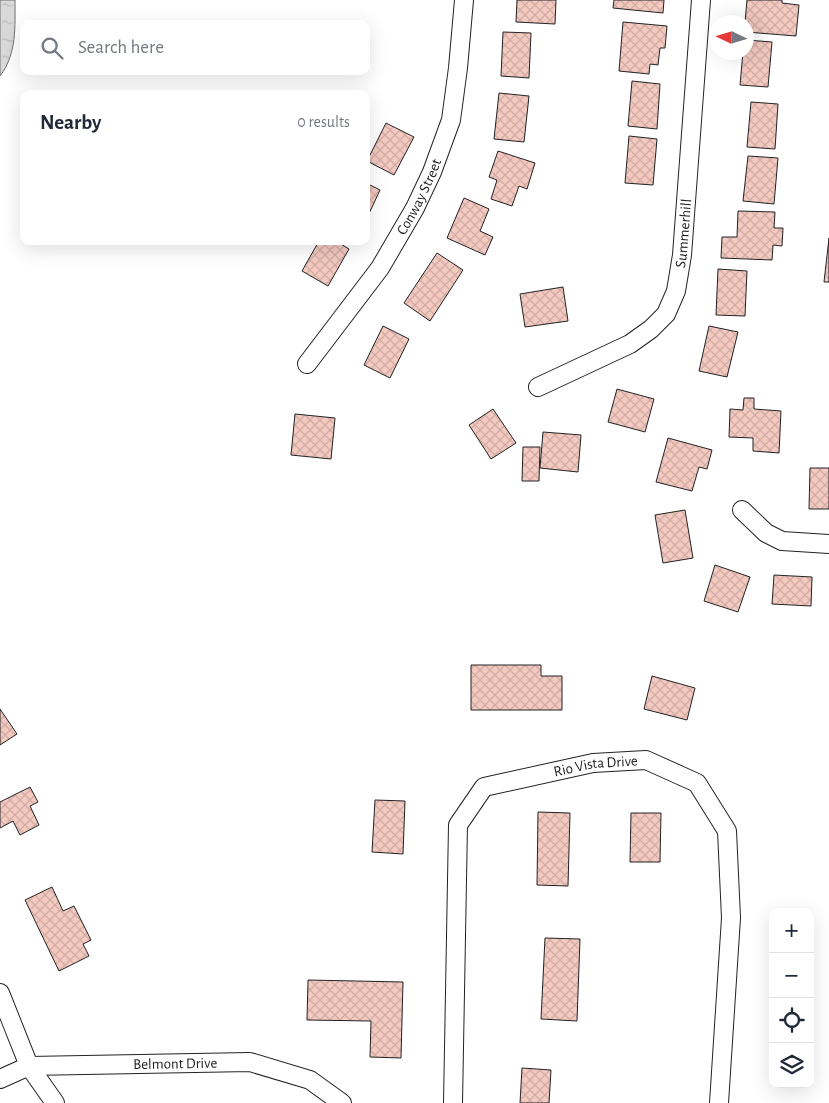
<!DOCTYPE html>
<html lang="en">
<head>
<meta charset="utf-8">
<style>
	:root { --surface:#fff; --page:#f2f2f3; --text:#1f2937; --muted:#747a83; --line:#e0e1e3 }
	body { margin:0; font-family:"Alegreya Sans",sans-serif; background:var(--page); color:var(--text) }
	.controls { position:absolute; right:15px; bottom:15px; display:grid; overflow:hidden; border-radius:10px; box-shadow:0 5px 20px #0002 }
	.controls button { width:45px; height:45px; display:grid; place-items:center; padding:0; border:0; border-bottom:1px solid var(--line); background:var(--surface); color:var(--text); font:25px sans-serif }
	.compass { position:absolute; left:709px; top:15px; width:45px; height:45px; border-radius:50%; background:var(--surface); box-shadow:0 5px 20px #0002; rotate:274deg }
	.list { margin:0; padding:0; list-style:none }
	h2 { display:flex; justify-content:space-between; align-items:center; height:65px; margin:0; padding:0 20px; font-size:21px }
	h2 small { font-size:16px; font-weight:400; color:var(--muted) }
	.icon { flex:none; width:28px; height:28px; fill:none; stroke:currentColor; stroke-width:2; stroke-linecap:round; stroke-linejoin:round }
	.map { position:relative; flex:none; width:829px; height:1103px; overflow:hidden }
	.search { position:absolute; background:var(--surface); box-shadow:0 5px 20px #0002; left:20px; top:20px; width:350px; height:55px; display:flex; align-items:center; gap:12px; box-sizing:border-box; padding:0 18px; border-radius:10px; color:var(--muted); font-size:19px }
	.panel { position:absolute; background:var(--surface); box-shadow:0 5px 20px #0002; left:20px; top:90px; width:350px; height:155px; border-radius:10px }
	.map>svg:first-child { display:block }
	.water { fill:url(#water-ripples); stroke:#6f6f6f }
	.building { fill:url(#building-cross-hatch); stroke:#222 }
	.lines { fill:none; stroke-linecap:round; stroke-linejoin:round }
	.street-casing { stroke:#222; stroke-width:20 }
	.street { stroke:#fff; stroke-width:18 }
	.labels { text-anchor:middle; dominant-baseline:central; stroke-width:4; stroke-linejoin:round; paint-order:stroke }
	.street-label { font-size:15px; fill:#222; stroke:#fff }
</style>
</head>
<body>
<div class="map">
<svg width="829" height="1103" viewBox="0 0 829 1103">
	<defs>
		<pattern id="water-ripples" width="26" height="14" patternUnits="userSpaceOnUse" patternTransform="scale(1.25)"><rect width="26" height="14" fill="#d9d9d9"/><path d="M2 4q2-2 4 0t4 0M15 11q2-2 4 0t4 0" fill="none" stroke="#bababa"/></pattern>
		<pattern id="building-cross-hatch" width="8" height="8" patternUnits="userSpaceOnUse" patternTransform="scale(1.25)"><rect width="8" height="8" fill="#f3c9c0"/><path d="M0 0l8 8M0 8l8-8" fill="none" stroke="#d0aca5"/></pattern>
	</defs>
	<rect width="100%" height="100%" fill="#fff"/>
	<path class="water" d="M 0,0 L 15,0 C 15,26 17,54 0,76 Z"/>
	<g class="building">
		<polygon points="517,0 556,0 555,24 516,22"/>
		<polygon points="614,0 664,0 663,13 613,8"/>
		<polygon points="747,0 782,0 782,3 799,5 796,36 746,32 746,22 745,22"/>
		<polygon points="623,22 667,26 665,48 660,48 658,65 650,64 649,74 619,71"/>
		<polygon points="503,32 531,33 529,78 501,76"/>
		<polygon points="746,40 772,42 768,87 740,85 743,52 746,52"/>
		<polygon points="632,81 660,84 657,129 628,126"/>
		<polygon points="499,93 529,96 524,142 494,139"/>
		<polygon points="751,102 778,104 775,149 747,147"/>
		<polygon points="386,123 414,137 394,175 367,161"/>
		<polygon points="629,136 657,139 653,185 625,183"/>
		<polygon points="498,151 535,163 527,189 519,186 512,206 491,199 497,180 489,177"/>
		<polygon points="748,156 778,158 774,204 743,201"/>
		<polygon points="366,183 380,190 366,220"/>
		<polygon points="464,198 489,209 480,231 493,237 485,255 447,238"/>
		<polygon points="738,211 775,212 774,228 783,228 782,246 773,245 772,260 721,258 722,237 737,237"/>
		<polygon points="829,238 829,282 824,282"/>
		<polygon points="319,241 336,241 349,249 328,286 302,271"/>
		<polygon points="437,253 463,270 430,321 404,303"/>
		<polygon points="718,269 747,271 745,316 716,315"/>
		<polygon points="563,287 568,321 525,327 520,294"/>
		<polygon points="383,326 409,339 390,378 364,365"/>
		<polygon points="709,326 738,332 727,377 699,371"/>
		<polygon points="617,389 654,399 645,432 608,422"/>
		<polygon points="744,398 754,398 754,409 781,411 779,453 753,451 753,438 729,437 730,409 743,410"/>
		<polygon points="493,409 516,443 491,459 469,425"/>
		<polygon points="295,414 335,418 331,459 291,455"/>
		<polygon points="543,432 581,435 578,472 540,468"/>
		<polygon points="668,438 712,450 707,469 699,467 692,491 656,482"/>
		<polygon points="523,447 540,447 539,481 522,481"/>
		<polygon points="810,468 829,468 829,509 809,509"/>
		<polygon points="685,510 693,558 663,563 655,515"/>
		<polygon points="715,565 750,577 738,612 704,601"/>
		<polygon points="774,575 812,577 811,606 772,604"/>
		<polygon points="471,665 541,665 541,676 562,676 562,710 471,710"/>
		<polygon points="652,676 695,688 687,720 644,709"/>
		<polygon points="0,709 17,734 0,745"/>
		<polygon points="30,787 38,802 30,806 39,825 20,835 13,821 0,828 0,802"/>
		<polygon points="375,800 405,801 403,854 372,852"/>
		<polygon points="538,812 570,813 568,886 537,885"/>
		<polygon points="631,813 661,813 660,862 630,862"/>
		<polygon points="52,887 63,911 74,906 91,940 83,944 89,956 59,971 25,900"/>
		<polygon points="545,938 580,939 577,1021 541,1019"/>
		<polygon points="308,980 403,982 401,1058 370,1057 371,1021 307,1020"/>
		<polygon points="522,1068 551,1070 549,1103 520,1103"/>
	</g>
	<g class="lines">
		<g class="street-casing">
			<g id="street">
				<path id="s1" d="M 307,364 L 380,268 L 415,208 L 432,172 L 451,120 L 458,68 L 464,0"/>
				<path id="s2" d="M 538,387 L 630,344 L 651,329 L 666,314 L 676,291 L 682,255 L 701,0"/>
				<polyline points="742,510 766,533 782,541 829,544"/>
				<polyline points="0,993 29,1066 55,1103"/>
				<path id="s3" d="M 0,1079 L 29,1066 L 250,1062 L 310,1080 L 342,1103"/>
				<path id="s4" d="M 453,1103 L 458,825 L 484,787 L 593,763 L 646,760 L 697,783 L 727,831 L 731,918 L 719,1103"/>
			</g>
		</g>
		<use href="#street" class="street"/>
	</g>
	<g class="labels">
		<g class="street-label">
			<text stroke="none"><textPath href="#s1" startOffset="202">Conway Street</textPath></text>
			<text stroke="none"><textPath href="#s2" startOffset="232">Summerhill</textPath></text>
			<text stroke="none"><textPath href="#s4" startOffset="438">Rio Vista Drive</textPath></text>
			<text stroke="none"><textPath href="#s3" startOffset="178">Belmont Drive</textPath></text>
		</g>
	</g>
</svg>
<div class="controls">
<button>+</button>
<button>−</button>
<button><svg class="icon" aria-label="locate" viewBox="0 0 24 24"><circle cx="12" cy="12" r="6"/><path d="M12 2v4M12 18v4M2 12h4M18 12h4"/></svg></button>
<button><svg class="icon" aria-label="layers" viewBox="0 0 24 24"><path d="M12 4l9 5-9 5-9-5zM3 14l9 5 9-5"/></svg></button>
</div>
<svg class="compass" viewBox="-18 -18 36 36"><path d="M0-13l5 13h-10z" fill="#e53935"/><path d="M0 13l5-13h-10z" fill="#747a83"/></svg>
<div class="search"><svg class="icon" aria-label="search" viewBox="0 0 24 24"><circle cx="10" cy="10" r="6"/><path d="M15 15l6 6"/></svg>Search here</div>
<section class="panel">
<h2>Nearby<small>0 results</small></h2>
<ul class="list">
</ul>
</section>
</div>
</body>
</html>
